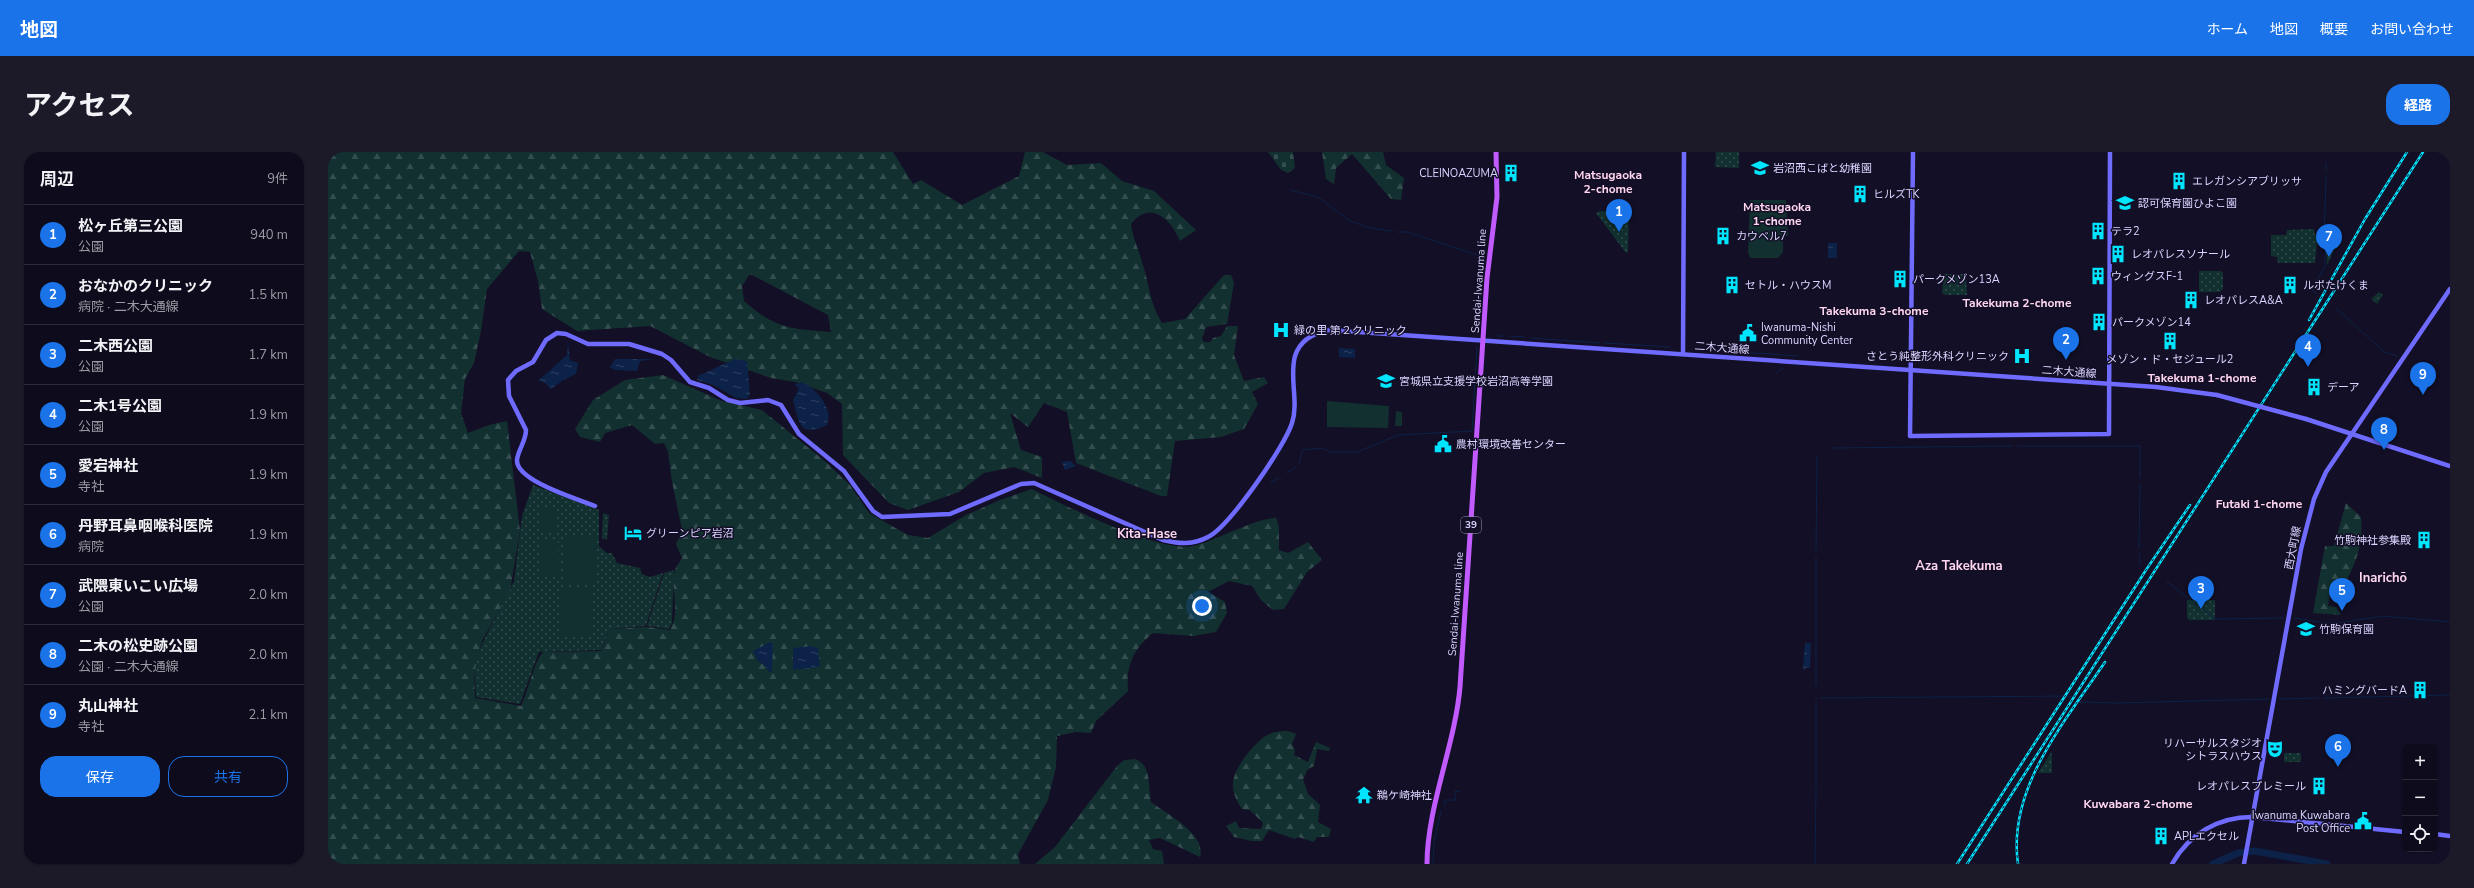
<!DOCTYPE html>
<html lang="ja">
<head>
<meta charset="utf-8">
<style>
	:root { --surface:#0e0b1c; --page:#1c1929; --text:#f1f3f6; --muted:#9b9ba3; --line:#2e2b3b; --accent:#1a73e8 }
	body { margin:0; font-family:"Nunito Sans","Noto Sans JP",sans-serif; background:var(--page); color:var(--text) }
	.controls { position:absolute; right:12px; bottom:12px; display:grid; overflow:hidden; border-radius:8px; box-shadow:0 1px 3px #0004 }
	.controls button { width:36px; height:36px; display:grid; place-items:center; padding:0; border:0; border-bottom:1px solid var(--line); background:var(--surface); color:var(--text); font:20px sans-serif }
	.you { position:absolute; left:874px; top:454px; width:14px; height:14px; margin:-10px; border:3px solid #fff; border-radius:50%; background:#1a73e8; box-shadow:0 0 0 6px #1a73e833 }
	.badge { display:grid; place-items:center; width:26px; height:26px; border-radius:50%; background:var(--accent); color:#fff; font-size:13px; font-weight:700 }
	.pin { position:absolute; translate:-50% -33px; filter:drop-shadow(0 1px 2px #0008) }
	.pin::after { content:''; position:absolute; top:21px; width:14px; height:12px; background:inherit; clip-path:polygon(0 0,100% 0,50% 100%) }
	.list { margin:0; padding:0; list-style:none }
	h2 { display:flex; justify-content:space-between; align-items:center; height:52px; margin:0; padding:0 16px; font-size:17px }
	h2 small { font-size:13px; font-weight:400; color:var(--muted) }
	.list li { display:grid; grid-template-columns:26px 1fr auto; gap:12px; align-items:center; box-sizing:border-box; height:60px; padding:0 16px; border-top:1px solid var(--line) }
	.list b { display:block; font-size:15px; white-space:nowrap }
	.list p { margin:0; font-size:13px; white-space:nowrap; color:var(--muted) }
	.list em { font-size:13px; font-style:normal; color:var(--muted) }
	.actions { display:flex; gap:8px; padding:12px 16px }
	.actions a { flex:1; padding:9px 0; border:1px solid var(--accent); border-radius:16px; text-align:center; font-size:14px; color:var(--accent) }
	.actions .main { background:var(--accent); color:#fff }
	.icon { flex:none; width:22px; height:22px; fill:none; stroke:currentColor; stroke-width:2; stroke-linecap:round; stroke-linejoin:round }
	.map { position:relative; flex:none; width:2122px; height:712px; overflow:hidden; border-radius:16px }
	header { display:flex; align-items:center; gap:24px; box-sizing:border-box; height:56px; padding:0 20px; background:var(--accent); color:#fff }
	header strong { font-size:19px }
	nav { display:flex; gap:22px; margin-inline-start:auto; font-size:14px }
	.intro { display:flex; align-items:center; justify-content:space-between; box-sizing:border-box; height:96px; padding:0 24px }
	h1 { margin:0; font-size:28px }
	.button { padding:10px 18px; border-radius:16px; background:var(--accent); color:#fff; font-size:14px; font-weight:700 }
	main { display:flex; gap:24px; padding:0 24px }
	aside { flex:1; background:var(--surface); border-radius:16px; box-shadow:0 1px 3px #0004 }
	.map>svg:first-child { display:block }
	.green { fill:url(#green-dots) }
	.forest { fill:url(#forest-firs); fill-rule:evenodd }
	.cemetery { fill:url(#cemetery-stones) }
	.pitch { fill:#12302f }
	.water { fill:url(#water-ripples) }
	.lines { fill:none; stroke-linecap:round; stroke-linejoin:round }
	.stream { stroke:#0c2248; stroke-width:1 }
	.river { stroke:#0c2248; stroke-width:7 }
	.secondary { stroke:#6f6bff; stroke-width:4.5 }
	.primary { stroke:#c25bff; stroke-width:5 }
	.rail-casing { stroke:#00e5ff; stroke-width:2.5 }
	.rail { stroke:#130f26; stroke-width:1; stroke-dasharray:3; stroke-linecap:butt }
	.secondary-bridge { stroke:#6f6bff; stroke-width:4.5 }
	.labels { text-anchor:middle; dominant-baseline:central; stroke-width:3; stroke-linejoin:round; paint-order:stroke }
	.shield { fill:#130f26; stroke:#9e99be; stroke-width:1 }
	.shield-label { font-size:10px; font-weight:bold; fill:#d9d4ff }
	.poi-label { font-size:11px; fill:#d9d4ff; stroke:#130f26; text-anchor:start }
	.street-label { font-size:11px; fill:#d9d4ff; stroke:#130f26 }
	.neighbourhood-label { font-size:12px; font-weight:bold; fill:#ffd6f0; stroke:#130f26 }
	.quarter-label { font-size:13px; font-weight:bold; fill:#ffd6f0; stroke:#130f26 }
</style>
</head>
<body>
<header>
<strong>地図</strong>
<nav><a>ホーム</a><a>地図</a><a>概要</a><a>お問い合わせ</a></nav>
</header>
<div class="intro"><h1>アクセス</h1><a class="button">経路</a></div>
<main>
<aside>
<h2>周辺<small>9件</small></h2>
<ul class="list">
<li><span class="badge">1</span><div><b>松ヶ丘第三公園</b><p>公園</p></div><em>940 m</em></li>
<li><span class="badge">2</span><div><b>おなかのクリニック</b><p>病院 · 二木大通線</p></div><em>1.5 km</em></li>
<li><span class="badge">3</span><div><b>二木西公園</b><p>公園</p></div><em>1.7 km</em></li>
<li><span class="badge">4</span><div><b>二木1号公園</b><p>公園</p></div><em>1.9 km</em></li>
<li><span class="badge">5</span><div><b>愛宕神社</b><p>寺社</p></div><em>1.9 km</em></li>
<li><span class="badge">6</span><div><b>丹野耳鼻咽喉科医院</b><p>病院</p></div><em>1.9 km</em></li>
<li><span class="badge">7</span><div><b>武隈東いこい広場</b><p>公園</p></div><em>2.0 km</em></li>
<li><span class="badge">8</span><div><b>二木の松史跡公園</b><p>公園 · 二木大通線</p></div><em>2.0 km</em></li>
<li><span class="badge">9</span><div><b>丸山神社</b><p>寺社</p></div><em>2.1 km</em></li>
</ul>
<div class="actions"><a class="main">保存</a><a>共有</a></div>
</aside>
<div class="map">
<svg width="2122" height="712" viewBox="0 0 2122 712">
	<defs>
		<pattern id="green-dots" width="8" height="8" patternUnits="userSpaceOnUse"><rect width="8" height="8" fill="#12302f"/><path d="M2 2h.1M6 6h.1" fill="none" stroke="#344d4e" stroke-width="1.8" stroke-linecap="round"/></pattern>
		<pattern id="forest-firs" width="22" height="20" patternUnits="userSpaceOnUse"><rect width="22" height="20" fill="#12302f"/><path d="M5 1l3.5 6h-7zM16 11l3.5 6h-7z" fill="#344d4e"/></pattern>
		<pattern id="cemetery-stones" width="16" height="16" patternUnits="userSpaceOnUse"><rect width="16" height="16" fill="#12302f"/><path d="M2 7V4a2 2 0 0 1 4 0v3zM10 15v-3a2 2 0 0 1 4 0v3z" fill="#344d4e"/></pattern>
		<pattern id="water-ripples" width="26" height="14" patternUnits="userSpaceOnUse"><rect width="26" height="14" fill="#0c2248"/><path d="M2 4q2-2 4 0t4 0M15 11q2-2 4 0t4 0" fill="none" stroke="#2f4163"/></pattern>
	</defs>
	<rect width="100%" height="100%" fill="#130f26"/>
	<g class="green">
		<polygon points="1388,0 1411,0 1411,16 1387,15"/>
		<polygon points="1272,59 1301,60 1300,100 1298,101 1268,61"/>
		<polygon points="1986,77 1987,83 1990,83 1987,111 1950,111 1949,105 1943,104 1943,83 1958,83 1959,78"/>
		<polygon points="1998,97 2007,97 1999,113"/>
		<polygon points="1871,119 1893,119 1895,121 1895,137 1892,140 1871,140"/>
		<polygon points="1616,122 1638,122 1639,143 1617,143 1614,141"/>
		<polygon points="2051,140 2055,143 2049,152 2043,147"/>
		<polygon points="205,333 271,358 271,394 279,401 284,401 289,411 312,416 314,422 322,425 335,421 318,474 282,477 273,498 211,500 192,552 148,545 146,514 155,490 186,429 194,364"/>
		<polygon points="275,361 281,363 279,388 274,386"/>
		<polygon points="346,418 344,471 341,477 319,474 336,421"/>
		<polygon points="1859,448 1887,448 1887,468 1861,468 1859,466"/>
		<polygon points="1724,599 1724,621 1710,621"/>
		<rect x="1956" y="601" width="17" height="9"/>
	</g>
	<g class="forest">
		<path d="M 0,0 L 565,0 L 585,32 L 593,28 L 634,53 L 691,24 L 697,0 L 715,0 L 739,13 L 773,11 L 794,29 L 826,39 L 868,78 L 852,89 C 843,67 822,47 803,72 C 805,87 810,95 814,110 C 821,131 822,152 834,171 L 857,167 L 896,123 L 903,123 L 906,131 L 899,172 L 878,175 L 874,187 L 876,190 L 882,190 L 885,186 L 893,184 L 899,174 L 910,174 L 906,203 L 916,229 L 936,225 L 940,231 L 924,240 L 930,252 L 916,277 L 893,285 L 847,289 L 839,344 L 833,344 L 748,311 L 739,260 L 716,251 L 700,275 L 682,261 L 693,298 L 714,305 L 714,326 L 686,315 L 656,321 L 631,340 L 580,358 L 561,351 L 515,303 L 514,252 L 499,241 L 467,230 L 443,226 L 382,205 L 322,174 L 249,179 L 214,157 L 210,129 L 202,100 L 191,99 L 159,137 L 153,179 L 146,211 L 137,227 L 133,261 L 140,281 L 161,273 L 179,269 L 192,379 L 182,439 L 154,489 L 146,521 L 147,546 L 193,554 C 200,539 206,510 215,500 L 273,499 L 282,477 L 319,475 L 342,478 C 353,459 342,437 347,418 C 348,414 352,410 354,406 L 348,392 L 354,378 L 344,330 L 340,300 L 336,291 L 327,292 L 304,273 L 277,281 L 272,290 L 252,285 L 247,277 L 265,248 L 297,228 L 335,223 L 394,249 L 434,258 L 498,310 L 522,333 L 541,361 L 580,383 L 600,386 L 638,363 L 672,348 L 704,337 C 735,353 832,401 865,394 C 888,389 927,366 948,366 L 951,374 L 951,398 L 960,401 L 980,390 L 994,408 L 979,420 L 956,457 L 945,458 L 934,449 L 924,434 L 901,429 L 880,440 L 897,450 L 899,461 L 888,480 L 865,484 L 825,481 C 805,497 798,514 800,539 L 768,569 L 763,581 L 748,580 L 729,584 L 728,615 L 720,648 L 690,702 L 692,712 L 0,712 ZM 422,122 L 500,163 L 503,180 C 462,177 448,177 416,149 L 414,134 Z"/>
		<polygon points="994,0 1055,0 1058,13 1076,26 1073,48 1063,47 1024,2 1008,16 1006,32 998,27"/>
		<path d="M 2018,351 L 2033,365 C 2035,395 2029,407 2016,434 L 2003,433 L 2000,454 L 2008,455 L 2013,463 L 1985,461 L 1997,394 L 2006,394 Z"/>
		<path d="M 960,579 L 968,582 L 964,592 L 967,598 L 966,603 L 980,610 L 988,590 L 1002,596 L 1001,599 L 989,597 L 986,614 L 980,617 L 975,627 L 980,642 L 992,653 L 990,670 L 1003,677 L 1001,685 L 989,685 L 986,690 L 970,685 L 967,687 L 941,678 L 934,689 L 924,689 L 906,685 L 898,674 L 908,669 L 911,676 L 933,677 L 935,671 L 922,658 L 914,657 C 909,649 904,641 905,631 C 906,616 924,594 936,585 C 943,580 951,579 960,579 Z"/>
		<path d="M 807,607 C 824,613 820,634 823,650 C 837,661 879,682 872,705 L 832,686 L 821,688 L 825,697 L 834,699 L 836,712 L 707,712 L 727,695 L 789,614 L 796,608 Z"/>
	</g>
	<polygon class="cemetery" points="940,0 965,0 967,16 960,21 953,18"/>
	<g class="pitch">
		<polygon points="1422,48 1458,48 1460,84 1455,84 1455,100 1450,106 1422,106 1420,100"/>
		<polygon points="999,249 1061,254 1060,276 999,275"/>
		<polygon points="1068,259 1074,260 1074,274 1067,274"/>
		<rect x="211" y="356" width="16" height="24"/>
		<polygon points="236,384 267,384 268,431 236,431"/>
		<polygon points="212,388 230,388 231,423 212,423"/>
		<polygon points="265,436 265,484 233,485 233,437"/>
	</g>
	<g class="water">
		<rect x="1500" y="91" width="9" height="15"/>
		<polygon points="240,189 242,208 250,211 248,222 235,228 223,237 216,230 210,229 239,203"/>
		<polygon points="1011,196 1027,197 1027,206 1011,205"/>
		<polygon points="287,207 327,207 312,209 309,219 286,218 282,215"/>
		<polygon points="407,207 419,209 422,242 419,247 408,246 385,233 369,228 370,224"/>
		<path d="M 474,230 C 488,236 506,257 499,273 C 472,286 471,272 465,248 L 471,236 L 466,233 Z"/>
		<polygon points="742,309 748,314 737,318 734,310"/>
		<polygon points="442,490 445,492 444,519 441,520 437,514 430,509 425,499"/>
		<polygon points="1477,491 1483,491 1482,516 1477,516 1477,519 1475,516"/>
		<polygon points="483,494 490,496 492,515 465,518 465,496"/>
	</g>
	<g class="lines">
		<g class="stream">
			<polyline points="1998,18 1998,11"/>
			<polyline points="962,38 990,45 1022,69 1042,76 1064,79"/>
			<polyline points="1070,80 1079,80 1155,105 1150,182"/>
			<polyline points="1996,91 1998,24"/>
			<polyline points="1989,142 1984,138 1997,114 1997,100"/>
			<polyline points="2008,156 2056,200 2069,204"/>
			<polyline points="2118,156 2119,155"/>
			<polyline points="1170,184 1175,184"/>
			<polyline points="1181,184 1196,185"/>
			<polyline points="1203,186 1272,191"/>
			<polyline points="1277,191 1341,195"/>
			<polyline points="1370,197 1398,199"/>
			<polyline points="1410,200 1471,204"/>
			<polyline points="1447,222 1455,216"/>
			<polyline points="1689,294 1812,294 1812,326"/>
			<polyline points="1505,296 1684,294"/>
			<polyline points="971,311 975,298 994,296 1003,300 1029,300 1070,283 1144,279 1149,195"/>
			<polyline points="959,321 968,315"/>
			<polyline points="942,331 951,326"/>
			<polyline points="1811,396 1812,332"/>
			<polyline points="1488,398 1489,304"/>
			<polyline points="1811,401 1812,412 1814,414"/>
			<polyline points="1838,429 1887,467 1956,466"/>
			<polyline points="1966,466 1997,471 2017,470 2054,464 2122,470"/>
			<polyline points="1488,533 1488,405"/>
			<polyline points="1488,546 1489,546"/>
			<polyline points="1493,546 1741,544 1753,550 1790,551 1941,547"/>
			<polyline points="1996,546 2122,543"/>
			<polyline points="1951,547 1991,546"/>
			<polyline points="1488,636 1488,550"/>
			<polyline points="1117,654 1117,648 1127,648 1127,639 1132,640"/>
			<polyline points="1105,712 1106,690 1113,659"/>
			<polyline points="1487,712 1488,639"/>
		</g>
		<polyline class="river" points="1885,712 1910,701 1927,699 1999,712"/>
		<g class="secondary">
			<polyline points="1585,0 1582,284 1781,282 1782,0"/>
			<polyline points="1355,202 1356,0"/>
			<polyline points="1978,267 2122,314"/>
			<path d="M 267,354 C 250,347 188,329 189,308 C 190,298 198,289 198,278 L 181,244 L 180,228 L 188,219 L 205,210 L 218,188 L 229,181 L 238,182 L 260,192 L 301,192 L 334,202 L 343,208 L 362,230 L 381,236 L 400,248 L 412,251 L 440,248 L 453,253 L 471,282 L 516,319 L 545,359 L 554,365 L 622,362 L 693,332 L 706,331 L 835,388 C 851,392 865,393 880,385 C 901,375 957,294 964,271 C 971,250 961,226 967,204 C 972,188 986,181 1001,178 L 1828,235 L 1889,243"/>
			<polyline points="2107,682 2122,684"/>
			<path d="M 1844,712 C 1861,682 1890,665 1924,665 L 2077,680"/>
			<polyline points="1916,712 1973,397 1986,347 1998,320 2122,137"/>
		</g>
		<path class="primary" d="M 1099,712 C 1099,655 1127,593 1132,535 L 1159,126 L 1169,45 L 1168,0"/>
		<g class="rail-casing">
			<g id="rail">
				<polyline points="1981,168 2037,67 2079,0"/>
				<polyline points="1629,712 1818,418 1862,353"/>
				<polyline points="1639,712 2095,0"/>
				<path d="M 1690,712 C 1679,636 1737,570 1777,510"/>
			</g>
		</g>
		<use href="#rail" class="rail"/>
		<polyline class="secondary-bridge" points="1889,243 1978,267"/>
	</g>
	<defs>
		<g id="school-bare" transform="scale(1.38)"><path d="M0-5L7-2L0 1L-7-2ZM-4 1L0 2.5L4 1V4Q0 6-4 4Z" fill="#00e5ff" stroke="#130f26" stroke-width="2.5" paint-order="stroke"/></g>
		<g id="building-bare" transform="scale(1.38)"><path d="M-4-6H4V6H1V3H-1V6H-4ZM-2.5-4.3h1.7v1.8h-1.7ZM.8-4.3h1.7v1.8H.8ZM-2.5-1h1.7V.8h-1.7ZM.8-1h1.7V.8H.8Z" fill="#00e5ff" stroke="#130f26" stroke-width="2.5" paint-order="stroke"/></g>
		<g id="hospital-bare" transform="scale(1.38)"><path d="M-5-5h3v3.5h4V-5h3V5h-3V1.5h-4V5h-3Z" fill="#00e5ff" stroke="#130f26" stroke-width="2.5" paint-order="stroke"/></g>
		<g id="civic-bare" transform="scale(1.38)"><path d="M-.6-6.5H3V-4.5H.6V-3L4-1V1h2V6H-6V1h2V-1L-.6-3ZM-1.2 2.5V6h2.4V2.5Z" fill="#00e5ff" stroke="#130f26" stroke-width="2.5" paint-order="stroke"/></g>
		<g id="hotel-bare" transform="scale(1.38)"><path d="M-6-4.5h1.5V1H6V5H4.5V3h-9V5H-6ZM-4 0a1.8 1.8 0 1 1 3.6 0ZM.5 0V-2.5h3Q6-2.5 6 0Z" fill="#00e5ff" stroke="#130f26" stroke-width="2.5" paint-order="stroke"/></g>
		<g id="theatre-bare" transform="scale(1.38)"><path d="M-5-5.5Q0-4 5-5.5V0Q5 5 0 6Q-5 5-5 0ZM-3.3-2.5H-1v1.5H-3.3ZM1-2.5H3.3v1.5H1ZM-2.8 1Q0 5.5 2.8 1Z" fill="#00e5ff" stroke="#130f26" stroke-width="2.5" paint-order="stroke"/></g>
		<g id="temple-bare" transform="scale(1.38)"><path d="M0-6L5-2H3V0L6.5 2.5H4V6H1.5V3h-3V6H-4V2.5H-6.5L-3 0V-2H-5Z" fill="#00e5ff" stroke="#130f26" stroke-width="2.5" paint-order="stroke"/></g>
	</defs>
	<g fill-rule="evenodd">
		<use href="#school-bare" x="1432" y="16"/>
		<use href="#building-bare" x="1183" y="21"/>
		<use href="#building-bare" x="1851" y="29"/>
		<use href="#building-bare" x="1532" y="42"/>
		<use href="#school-bare" x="1797" y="51"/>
		<use href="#building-bare" x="1770" y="79"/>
		<use href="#building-bare" x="1395" y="84"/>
		<use href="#building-bare" x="1790" y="102"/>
		<use href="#building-bare" x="1770" y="124"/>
		<use href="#building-bare" x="1572" y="127"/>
		<use href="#building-bare" x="1404" y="133"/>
		<use href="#building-bare" x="1962" y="133"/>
		<use href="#building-bare" x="1863" y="148"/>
		<use href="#building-bare" x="1771" y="170"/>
		<use href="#hospital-bare" x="953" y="178"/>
		<use href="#civic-bare" x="1420" y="181"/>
		<use href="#building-bare" x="1842" y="189"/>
		<use href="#hospital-bare" x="1694" y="204"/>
		<use href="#school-bare" x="1058" y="229"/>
		<use href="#building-bare" x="1986" y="235"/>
		<use href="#civic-bare" x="1115" y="292"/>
		<use href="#hotel-bare" x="305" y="381"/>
		<use href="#building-bare" x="2096" y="388"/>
		<use href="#school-bare" x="1978" y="477"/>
		<use href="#building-bare" x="2092" y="538"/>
		<use href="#theatre-bare" x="1947" y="597"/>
		<use href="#building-bare" x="1991" y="634"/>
		<use href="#temple-bare" x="1036" y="643"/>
		<use href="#civic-bare" x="2035" y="669"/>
		<use href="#building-bare" x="1833" y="684"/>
	</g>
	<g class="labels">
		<rect class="shield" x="1133" y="365" width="20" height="16" rx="3"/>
		<g class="shield-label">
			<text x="1143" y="373">39</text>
		</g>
		<g class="poi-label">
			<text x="1445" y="16">岩沼西こばと幼稚園</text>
			<text x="1170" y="21" text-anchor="end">CLEINOAZUMA</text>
			<text x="1864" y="29">エレガンシアブリッサ</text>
			<text x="1545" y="42">ヒルズTK</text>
			<text x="1810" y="51">認可保育園ひよこ園</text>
			<text x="1783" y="79">テラ2</text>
			<text x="1408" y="84">カウベル7</text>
			<text x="1803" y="102">レオパレスソナール</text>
			<text x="1783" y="124">ウィングスF-1</text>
			<text x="1585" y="127">パークメゾン13A</text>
			<text x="1417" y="133">セトル・ハウスM</text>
			<text x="1975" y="133">ルポたけくま</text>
			<text x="1876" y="148">レオパレスA&amp;A</text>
			<text x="1784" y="170">パークメゾン14</text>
			<text x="1433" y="175">Iwanuma-Nishi<tspan x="1433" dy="13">Community Center</tspan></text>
			<text x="966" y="178">緑の里 第２クリニック</text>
			<text x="1681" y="204" text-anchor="end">さとう純整形外科クリニック</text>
			<text x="1842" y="207" text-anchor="middle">メゾン・ド・セジュール2</text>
			<text x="1071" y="229">宮城県立支援学校岩沼高等学園</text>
			<text x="1999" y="235">デーア</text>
			<text x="1128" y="292">農村環境改善センター</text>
			<text x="318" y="381">グリーンピア岩沼</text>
			<text x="2083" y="388" text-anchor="end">竹駒神社参集殿</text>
			<text x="1991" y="477">竹駒保育園</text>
			<text x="2079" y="538" text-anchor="end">ハミングバードA</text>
			<text x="1934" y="591" text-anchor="end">リハーサルスタジオ<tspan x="1934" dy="13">シトラスハウス</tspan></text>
			<text x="1978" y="634" text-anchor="end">レオパレスプレミール</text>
			<text x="1049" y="643">鵜ケ崎神社</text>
			<text x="2022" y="663" text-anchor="end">Iwanuma Kuwabara<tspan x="2022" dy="13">Post Office</tspan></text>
			<text x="1846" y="684">APLエクセル</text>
		</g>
		<g class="street-label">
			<text transform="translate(1151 129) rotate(-86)">Sendai-Iwanuma line</text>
			<text transform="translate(1394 196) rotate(4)">二木大通線</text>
			<text transform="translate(1741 220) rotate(4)">二木大通線</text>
			<text transform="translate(1965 396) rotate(-79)">西大町線</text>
			<text transform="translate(1128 452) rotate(-86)">Sendai-Iwanuma line</text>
		</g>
		<g class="neighbourhood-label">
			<text x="1280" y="23">Matsugaoka<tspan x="1280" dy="14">2-chome</tspan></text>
			<text x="1449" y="55">Matsugaoka<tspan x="1449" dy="14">1-chome</tspan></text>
			<text x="1689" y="151">Takekuma 2-chome</text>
			<text x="1546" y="159">Takekuma 3-chome</text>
			<text x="1874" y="226">Takekuma 1-chome</text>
			<text x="1931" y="352">Futaki 1-chome</text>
			<text x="1810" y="652">Kuwabara 2-chome</text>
		</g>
		<g class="quarter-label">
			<text x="819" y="382">Kita-Hase</text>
			<text x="1631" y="414">Aza Takekuma</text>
			<text x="2055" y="426">Inarichō</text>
		</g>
	</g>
</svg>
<div class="controls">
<button>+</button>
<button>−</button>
<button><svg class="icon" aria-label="locate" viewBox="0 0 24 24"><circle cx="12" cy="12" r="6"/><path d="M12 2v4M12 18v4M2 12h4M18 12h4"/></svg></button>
</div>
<div class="you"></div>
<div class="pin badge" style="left:1291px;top:80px">1</div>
<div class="pin badge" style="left:1738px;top:208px">2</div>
<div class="pin badge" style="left:1873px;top:457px">3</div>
<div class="pin badge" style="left:1980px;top:215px">4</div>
<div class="pin badge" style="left:2014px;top:459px">5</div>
<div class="pin badge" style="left:2010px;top:615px">6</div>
<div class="pin badge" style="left:2001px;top:105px">7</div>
<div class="pin badge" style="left:2056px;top:298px">8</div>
<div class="pin badge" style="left:2095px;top:243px">9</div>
</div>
</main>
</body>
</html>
